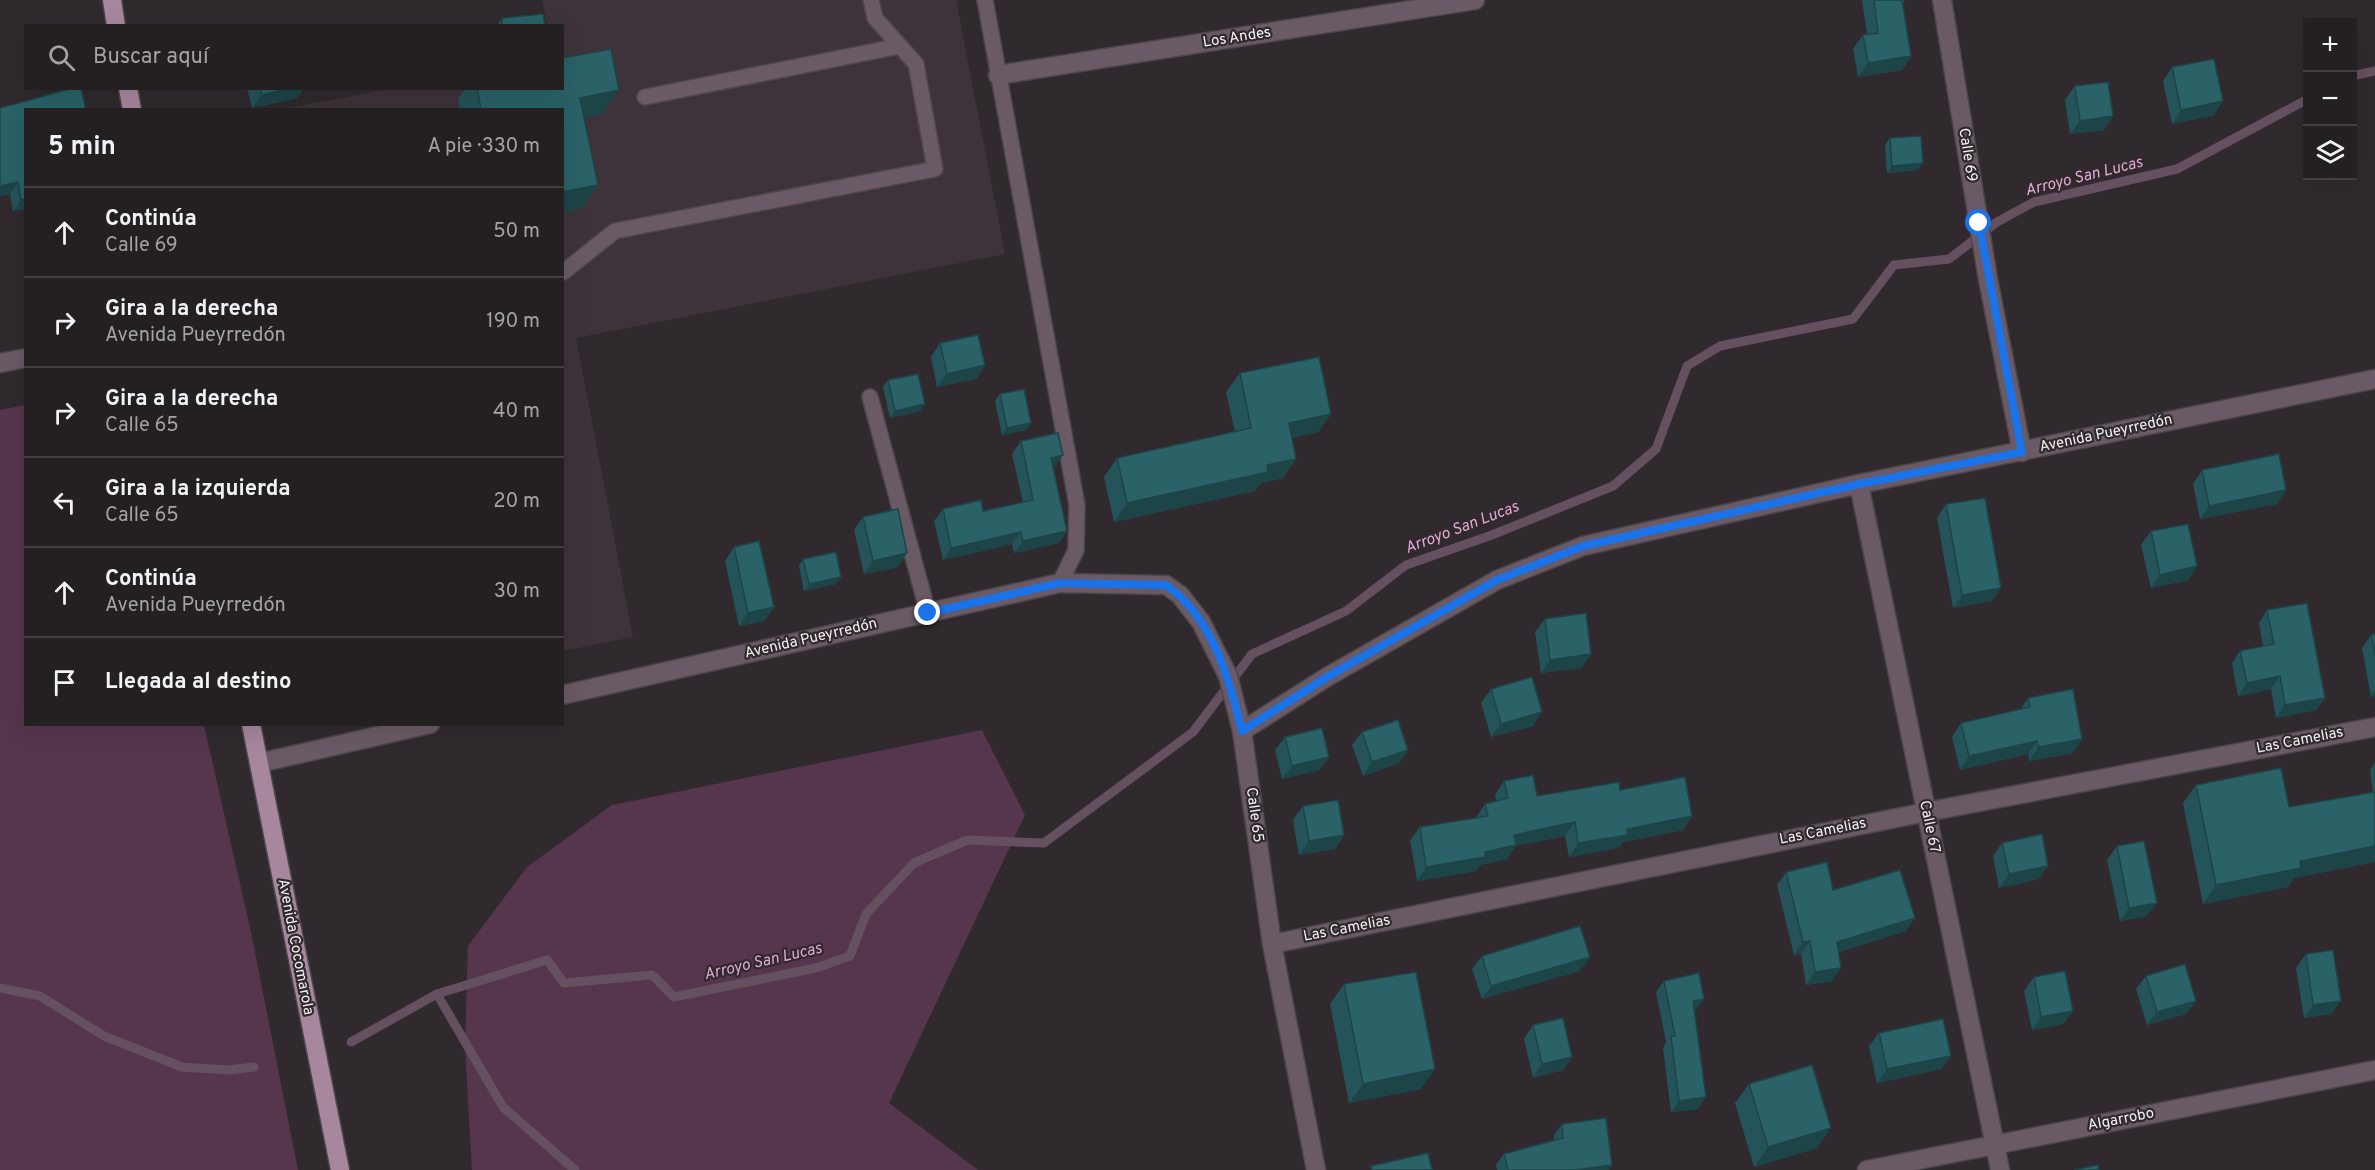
<!DOCTYPE html>
<html lang="es">
<head>
<meta charset="utf-8">
<style>
	:root { --surface:#242022; --page:#302d2f; --text:#f1f3f6; --muted:#a3a3a5; --line:#413e40 }
	body { margin:0; font-family:Overpass,sans-serif; background:var(--page); color:var(--text) }
	.controls { position:absolute; right:18px; top:18px; display:grid; overflow:hidden; border-radius:0px; box-shadow:0 6px 24px #0002 }
	.controls button { width:54px; height:54px; display:grid; place-items:center; padding:0; border:0; border-bottom:2px solid var(--line); background:var(--surface); color:var(--text); font:30px sans-serif }
	.stop { position:absolute; width:18px; height:18px; margin:-14px; border:4px solid #1a73e8; border-radius:50%; background:#fff }
	.stop.end { background:#1a73e8; border-color:#fff; box-shadow:0 2px 6px #0008 }
	.list { margin:0; padding:0; list-style:none }
	h2 { display:flex; justify-content:space-between; align-items:center; height:78px; margin:0; padding:0 24px; font-size:26px }
	h2 small { font-size:20px; font-weight:400; color:var(--muted) }
	.list li { display:grid; grid-template-columns:39px 1fr auto; gap:18px; align-items:center; box-sizing:border-box; height:90px; padding:0 24px; border-top:2px solid var(--line) }
	.list b { display:block; font-size:22px; white-space:nowrap }
	.list p { margin:0; font-size:20px; white-space:nowrap; color:var(--muted) }
	.list em { font-size:20px; font-style:normal; color:var(--muted) }
	.icon { flex:none; width:33px; height:33px; fill:none; stroke:currentColor; stroke-width:2; stroke-linecap:round; stroke-linejoin:round }
	.map { position:relative; flex:none; width:2375px; height:1170px; overflow:hidden }
	.search { position:absolute; background:var(--surface); box-shadow:0 6px 24px #0002; left:24px; top:24px; width:540px; height:66px; display:flex; align-items:center; gap:15px; box-sizing:border-box; padding:0 21px; border-radius:0px; color:var(--muted); font-size:22px }
	.panel { position:absolute; background:var(--surface); box-shadow:0 6px 24px #0002; left:24px; top:108px; width:540px; height:618px; border-radius:0px }
	.map>svg:first-child { display:block }
	.built { fill:#3e333a }
	.green { fill:#56364d }
	.lines { fill:none; stroke-linecap:round; stroke-linejoin:round }
	.stream { stroke:#655060; stroke-width:9 }
	.service-casing { stroke:#4c464a; stroke-width:18 }
	.minor-casing { stroke:#4c464a; stroke-width:21 }
	.primary-casing { stroke:#4c464a; stroke-width:21 }
	.service { stroke:#6a5a65; stroke-width:15 }
	.minor { stroke:#6a5a65; stroke-width:18 }
	.primary { stroke:#a7879d; stroke-width:18 }
	.wall { fill:#245459 }
	.shaded-wall { fill:#1d4548 }
	.building { fill:#2a6267; stroke:#1d4548; stroke-width:1.5 }
	.route { stroke:#1a73e8; stroke-width:8 }
	.labels { text-anchor:middle; dominant-baseline:central; stroke-width:4.5; stroke-linejoin:round; paint-order:stroke }
	.street-label { font-size:15px; fill:#f6f2f4; stroke:#302a2e }
	.water-label { font-size:16px; font-style:italic; fill:#e4a8d2; stroke:#302a2e }
</style>
</head>
<body>
<div class="map">
<svg width="2375" height="1170" viewBox="0 0 2375 1170">
	<rect width="100%" height="100%" fill="#302a2e"/>
	<polygon class="built" points="542,0 956,0 1005,254 576,338 633,637 563,651 562,110 279,110 387,89 562,88 562,26 547,25"/>
	<g class="green">
		<polygon points="25,405 26,724 204,725 251,932 298,1170 0,1170 0,410"/>
		<polygon points="982,730 1025,815 889,1103 978,1170 472,1170 465,1046 468,946 527,867 612,805"/>
	</g>
	<g class="lines">
		<g class="stream">
			<polyline points="2352,76 2375,71"/>
			<polyline points="0,988 40,996 104,1036 182,1067 228,1070 254,1067"/>
			<polyline points="437,994 503,1107 575,1170"/>
			<polyline points="351,1042 437,994 547,960 564,983 652,975 674,997 816,968 850,956 866,914 914,863 967,840 1044,843 1193,732 1252,654 1346,611 1406,565 1492,535 1613,486 1656,449 1687,366 1720,346 1853,319 1894,265 1949,259 1997,222 2034,202 2177,169 2308,99"/>
		</g>
		<g class="service-casing">
			<g id="service">
				<polyline points="985,0 1077,505 1076,550 1060,583"/>
				<polyline points="645,97 900,46"/>
				<polyline points="562,273 615,231 935,169 916,64 875,18 871,0"/>
				<polyline points="870,397 928,613"/>
			</g>
		</g>
		<g class="minor-casing">
			<g id="minor">
				<polyline points="1942,0 1988,279 2022,452"/>
				<polyline points="998,75 1475,0"/>
				<polyline points="0,363 26,358"/>
				<polyline points="1859,484 2000,1170"/>
				<polyline points="562,695 1060,583 1166,585 1180,595 1201,622 1228,676 1242,731 1272,944 1316,1170"/>
				<polyline points="1242,731 1327,677 1497,580 1583,546 1859,484 2375,379"/>
				<polyline points="259,763 430,724"/>
				<polyline points="1272,944 1926,812 2375,727"/>
				<polyline points="1867,1170 2375,1070"/>
			</g>
		</g>
		<g class="primary-casing">
			<g id="primary">
				<polyline points="112,0 116,26"/>
				<polyline points="128,88 132,110"/>
				<polyline points="251,724 340,1170"/>
			</g>
		</g>
		<use href="#service" class="service"/>
		<use href="#minor" class="minor"/>
		<use href="#primary" class="primary"/>
	</g>
	<g class="wall">
		<polygon points="1862,0 1905,0 1903,3 1911,56 1902,70 1858,77 1853,49 1863,35 1867,34"/>
		<polygon points="502,18 545,26 496,26"/>
		<polygon points="2172,67 2214,115 2172,124 2163,81"/>
		<polygon points="2075,86 2113,116 2104,130 2070,134 2065,100"/>
		<polygon points="247,88 304,88 297,98 252,108"/>
		<polygon points="466,88 562,88 602,114 584,117 582,208 562,212 562,110 460,110 458,99"/>
		<polygon points="0,108 26,209 13,211 10,194 0,196"/>
		<polygon points="1890,138 1918,170 1887,173 1885,145"/>
		<polygon points="940,343 985,365 976,379 937,387 931,357"/>
		<polygon points="1240,373 1331,414 1318,432 1292,438 1283,478 1261,483 1255,491 1114,522 1104,477 1117,458 1235,432 1226,392"/>
		<polygon points="888,380 920,411 890,418 883,387"/>
		<polygon points="1000,394 1031,423 1026,430 1002,435 995,401"/>
		<polygon points="1021,441 1054,468 1053,468 1067,531 1059,543 1014,553 1012,544 943,560 934,521 943,509 983,511 1023,503 1012,454"/>
		<polygon points="2202,470 2277,504 2200,519 2193,484"/>
		<polygon points="1946,504 1992,601 1953,608 1937,518"/>
		<polygon points="863,517 898,567 864,574 854,530"/>
		<polygon points="2151,531 2188,580 2151,588 2141,545"/>
		<polygon points="734,547 774,607 764,621 739,626 725,561"/>
		<polygon points="803,559 836,584 804,591 799,566"/>
		<polygon points="2267,610 2325,698 2316,710 2276,718 2271,689 2238,696 2232,663 2240,651 2263,646 2259,623"/>
		<polygon points="1545,619 1591,654 1581,668 1541,673 1535,632"/>
		<polygon points="2375,634 2375,696 2371,697 2362,648 2371,635"/>
		<polygon points="1491,689 1533,726 1491,737 1481,703"/>
		<polygon points="2028,698 2082,739 2073,753 2029,761 2028,754 1960,770 1952,737 1961,723 2020,710"/>
		<polygon points="1362,732 1399,763 1363,776 1352,745"/>
		<polygon points="1285,737 1329,757 1319,770 1282,779 1275,750"/>
		<polygon points="2375,762 2375,862 2294,878 2288,887 2203,904 2183,803 2196,785 2289,807 2373,792 2370,770"/>
		<polygon points="1504,781 1537,796 1620,790 1683,830 1623,842 1618,848 1569,857 1565,836 1515,846 1507,859 1480,865 1476,871 1417,881 1410,840 1420,827 1476,818 1485,804 1496,801 1495,795"/>
		<polygon points="1303,806 1344,835 1335,849 1299,855 1293,820"/>
		<polygon points="2002,843 2039,879 1999,888 1993,856"/>
		<polygon points="2117,846 2147,916 2120,921 2107,860"/>
		<polygon points="1786,872 1833,890 1906,931 1839,952 1832,981 1806,985 1801,954 1794,955 1777,885"/>
		<polygon points="2306,954 2341,1001 2331,1014 2304,1018 2296,968"/>
		<polygon points="1482,956 1580,971 1482,999 1472,969"/>
		<polygon points="2146,976 2196,1001 2186,1014 2147,1025 2136,989"/>
		<polygon points="2034,977 2073,1011 2063,1024 2032,1030 2024,991"/>
		<polygon points="1664,981 1696,1010 1695,1010 1698,1109 1671,1112 1663,1048 1666,1042 1656,992"/>
		<polygon points="1344,984 1421,1089 1349,1103 1330,1004"/>
		<polygon points="1533,1025 1572,1057 1563,1070 1533,1078 1524,1039"/>
		<polygon points="1879,1033 1942,1069 1877,1083 1869,1046"/>
		<polygon points="1749,1084 1817,1148 1754,1167 1735,1103"/>
		<polygon points="1562,1124 1609,1170 1497,1170 1496,1165 1504,1154 1554,1140 1554,1135"/>
	</g>
	<g class="shaded-wall">
		<polygon points="1911,56 1902,70 1858,77 1868,63"/>
		<polygon points="288,88 304,88 297,98 252,108 262,95"/>
		<polygon points="619,90 602,114 564,121 580,98"/>
		<polygon points="2223,101 2214,115 2172,124 2181,110"/>
		<polygon points="2113,116 2104,130 2070,134 2080,121"/>
		<polygon points="1923,163 1918,170 1887,173 1892,166"/>
		<polygon points="18,182 10,194 0,196 0,186"/>
		<polygon points="598,185 582,208 562,212 562,192"/>
		<polygon points="26,199 26,209 13,211 21,200"/>
		<polygon points="985,365 976,379 937,387 947,374"/>
		<polygon points="925,404 920,411 890,418 895,411"/>
		<polygon points="1331,414 1318,432 1275,442 1289,423"/>
		<polygon points="1031,423 1026,430 1002,435 1007,428"/>
		<polygon points="1063,455 1054,468 1043,470 1051,458"/>
		<polygon points="1296,459 1283,478 1261,483 1255,491 1114,522 1127,503 1267,465"/>
		<polygon points="2286,490 2277,504 2200,519 2209,506"/>
		<polygon points="1067,531 1059,543 1014,553 1023,541"/>
		<polygon points="1021,532 1012,544 943,560 951,548"/>
		<polygon points="907,553 898,567 864,574 873,561"/>
		<polygon points="2197,566 2188,580 2151,588 2160,575"/>
		<polygon points="841,577 836,584 804,591 809,584"/>
		<polygon points="2001,588 1992,601 1953,608 1962,595"/>
		<polygon points="774,607 764,621 739,626 748,613"/>
		<polygon points="1591,654 1581,668 1541,673 1550,660"/>
		<polygon points="2280,676 2271,689 2238,696 2247,683"/>
		<polygon points="2375,690 2375,696 2371,697"/>
		<polygon points="2325,698 2316,710 2276,718 2285,705"/>
		<polygon points="1542,712 1533,726 1491,737 1501,724"/>
		<polygon points="2082,739 2073,753 2029,761 2039,747"/>
		<polygon points="2037,741 2028,754 1960,770 1969,756"/>
		<polygon points="1408,750 1399,763 1363,776 1372,762"/>
		<polygon points="1329,757 1319,770 1282,779 1292,766"/>
		<polygon points="1692,816 1683,830 1623,842 1618,848 1569,857 1578,843 1627,829"/>
		<polygon points="1575,822 1565,836 1515,846 1507,859 1480,865 1476,871 1417,881 1426,867 1485,852 1514,835"/>
		<polygon points="1344,835 1335,849 1299,855 1309,841"/>
		<polygon points="2375,846 2375,862 2294,878 2288,887 2203,904 2216,885 2300,861"/>
		<polygon points="2048,866 2039,879 1999,888 2009,874"/>
		<polygon points="2157,903 2147,916 2120,921 2129,908"/>
		<polygon points="1915,918 1906,931 1828,955 1837,942"/>
		<polygon points="1810,941 1801,954 1794,955 1803,942"/>
		<polygon points="1590,957 1580,971 1482,999 1491,986"/>
		<polygon points="1841,968 1832,981 1806,985 1815,972"/>
		<polygon points="1704,999 1696,1010 1685,1012 1693,1001"/>
		<polygon points="2196,1001 2186,1014 2147,1025 2157,1012"/>
		<polygon points="2341,1001 2331,1014 2304,1018 2313,1005"/>
		<polygon points="2073,1011 2063,1024 2032,1030 2041,1017"/>
		<polygon points="1951,1056 1942,1069 1877,1083 1887,1069"/>
		<polygon points="1572,1057 1563,1070 1533,1078 1542,1064"/>
		<polygon points="1435,1069 1421,1089 1349,1103 1363,1084"/>
		<polygon points="1706,1097 1698,1109 1671,1112 1679,1101"/>
		<polygon points="1831,1128 1817,1148 1754,1167 1768,1147"/>
		<polygon points="1612,1165 1609,1170 1575,1170"/>
	</g>
	<g class="building">
		<polygon points="1874,0 1902,0 1911,56 1868,63 1863,35 1878,33"/>
		<polygon points="543,14 545,26 502,26 502,18"/>
		<polygon points="611,49 619,90 580,98 598,185 562,192 562,110 481,110 477,88 562,88 562,58"/>
		<polygon points="2214,59 2223,101 2181,110 2172,67"/>
		<polygon points="2108,82 2113,116 2080,121 2075,86"/>
		<polygon points="73,88 81,88 86,110 26,110 26,199 21,200 18,182 0,186 0,108"/>
		<polygon points="260,88 288,88 262,95"/>
		<polygon points="1921,136 1923,163 1892,166 1890,138"/>
		<polygon points="978,335 985,365 947,374 940,343"/>
		<polygon points="1319,357 1331,414 1289,423 1296,459 1267,465 1268,472 1127,503 1117,458 1251,428 1240,373"/>
		<polygon points="918,374 925,404 895,411 888,380"/>
		<polygon points="1024,389 1031,423 1007,428 1000,394"/>
		<polygon points="1058,433 1063,455 1051,458 1067,531 1023,541 1021,532 951,548 943,509 981,500 983,511 1033,500 1021,441"/>
		<polygon points="2279,454 2286,490 2209,506 2202,470"/>
		<polygon points="1985,498 2001,588 1962,595 1946,504"/>
		<polygon points="898,509 907,553 873,561 863,517"/>
		<polygon points="2188,524 2197,566 2160,575 2151,531"/>
		<polygon points="759,541 774,607 748,613 734,547"/>
		<polygon points="836,552 841,577 809,584 803,559"/>
		<polygon points="2307,603 2325,698 2285,705 2280,676 2247,683 2240,651 2274,644 2267,610"/>
		<polygon points="1586,613 1591,654 1550,660 1545,619"/>
		<polygon points="2375,634 2375,657 2371,635"/>
		<polygon points="1532,677 1542,712 1501,724 1491,689"/>
		<polygon points="2073,689 2082,739 2039,747 2037,741 1969,756 1961,723 2030,707 2028,698"/>
		<polygon points="1398,720 1408,750 1372,762 1362,732"/>
		<polygon points="1322,728 1329,757 1292,766 1285,737"/>
		<polygon points="2281,768 2289,807 2375,792 2375,846 2300,861 2301,868 2216,885 2196,785"/>
		<polygon points="1533,775 1537,796 1619,782 1620,790 1685,777 1692,816 1627,829 1628,835 1578,843 1575,822 1514,835 1516,845 1485,852 1485,857 1426,867 1420,827 1488,816 1485,804 1508,798 1504,781"/>
		<polygon points="1338,800 1344,835 1309,841 1303,806"/>
		<polygon points="2042,834 2048,866 2009,874 2002,843"/>
		<polygon points="2144,841 2157,903 2129,908 2117,846"/>
		<polygon points="1827,862 1833,890 1900,870 1915,918 1837,942 1841,968 1815,972 1810,941 1803,942 1786,872"/>
		<polygon points="1580,926 1590,957 1491,986 1482,956"/>
		<polygon points="2333,950 2341,1001 2313,1005 2306,954"/>
		<polygon points="2185,964 2196,1001 2157,1012 2146,976"/>
		<polygon points="2065,971 2073,1011 2041,1017 2034,977"/>
		<polygon points="1416,972 1435,1069 1363,1084 1344,984"/>
		<polygon points="1699,973 1704,999 1693,1001 1706,1097 1679,1101 1671,1036 1675,1036 1664,981"/>
		<polygon points="1563,1018 1572,1057 1542,1064 1533,1025"/>
		<polygon points="1943,1019 1951,1056 1887,1069 1879,1033"/>
		<polygon points="1812,1065 1831,1128 1768,1147 1749,1084"/>
		<polygon points="1606,1118 1612,1165 1575,1170 1508,1170 1504,1154 1563,1138 1562,1124"/>
		<polygon points="1428,1153 1432,1170 1372,1170 1371,1166"/>
		<polygon points="2098,1165 2099,1170 2073,1170"/>
	</g>
	<g class="lines">
		<path class="route" d="M 928,613 L 1060,583 L 1166,585 C 1213,618 1229,678 1242,731 L 1327,677 L 1497,580 L 1583,546 L 1859,484 L 2022,452 L 1979,223"/>
	</g>
	<g class="labels">
		<g class="street-label">
			<text transform="translate(1237 38) rotate(-9)">Los Andes</text>
			<text transform="translate(1967 155) rotate(81)">Calle 69</text>
			<text transform="translate(2106 434) rotate(-12)">Avenida Pueyrredón</text>
			<text transform="translate(811 639) rotate(-13)">Avenida Pueyrredón</text>
			<text transform="translate(2300 741) rotate(-11)">Las Camelias</text>
			<text transform="translate(1254 815) rotate(82)">Calle 65</text>
			<text transform="translate(1929 827) rotate(78)">Calle 67</text>
			<text transform="translate(1823 832) rotate(-11)">Las Camelias</text>
			<text transform="translate(1347 929) rotate(-11)">Las Camelias</text>
			<text transform="translate(295 947) rotate(79)">Avenida Cocomarola</text>
			<text transform="translate(2121 1120) rotate(-11)">Algarrobo</text>
		</g>
		<g class="water-label">
			<text transform="translate(2084 177) rotate(-14)">Arroyo San Lucas</text>
			<text transform="translate(1462 528) rotate(-21)">Arroyo San Lucas</text>
			<text transform="translate(763 962) rotate(-13)">Arroyo San Lucas</text>
		</g>
	</g>
</svg>
<div class="controls">
<button>+</button>
<button>−</button>
<button><svg class="icon" aria-label="layers" viewBox="0 0 24 24"><path d="M12 4l9 5-9 5-9-5zM3 14l9 5 9-5"/></svg></button>
</div>
<div class="stop" style="left:1979px;top:223px"></div>
<div class="stop end" style="left:928px;top:613px"></div>
<div class="search"><svg class="icon" aria-label="search" viewBox="0 0 24 24"><circle cx="10" cy="10" r="6"/><path d="M15 15l6 6"/></svg>Buscar aquí</div>
<section class="panel">
<h2>5 min<small>A pie · 330 m</small></h2>
<ul class="list">
<li><svg class="icon" aria-label="ahead" viewBox="0 0 24 24"><path d="M12 20V5M6 11l6-6 6 6"/></svg><div><b>Continúa</b><p>Calle 69</p></div><em>50 m</em></li>
<li><svg class="icon" aria-label="right" viewBox="0 0 24 24"><path d="M7 20v-9h11M14 6l5 5-5 5"/></svg><div><b>Gira a la derecha</b><p>Avenida Pueyrredón</p></div><em>190 m</em></li>
<li><svg class="icon" aria-label="right" viewBox="0 0 24 24"><path d="M7 20v-9h11M14 6l5 5-5 5"/></svg><div><b>Gira a la derecha</b><p>Calle 65</p></div><em>40 m</em></li>
<li><svg class="icon" aria-label="left" viewBox="0 0 24 24"><path d="M17 20v-9H6M10 6l-5 5 5 5"/></svg><div><b>Gira a la izquierda</b><p>Calle 65</p></div><em>20 m</em></li>
<li><svg class="icon" aria-label="ahead" viewBox="0 0 24 24"><path d="M12 20V5M6 11l6-6 6 6"/></svg><div><b>Continúa</b><p>Avenida Pueyrredón</p></div><em>30 m</em></li>
<li><svg class="icon" aria-label="arrive" viewBox="0 0 24 24"><path d="M6 21V4h12l-3 4 3 4H6"/></svg><div><b>Llegada al destino</b></div></li>
</ul>
</section>
</div>
</body>
</html>
